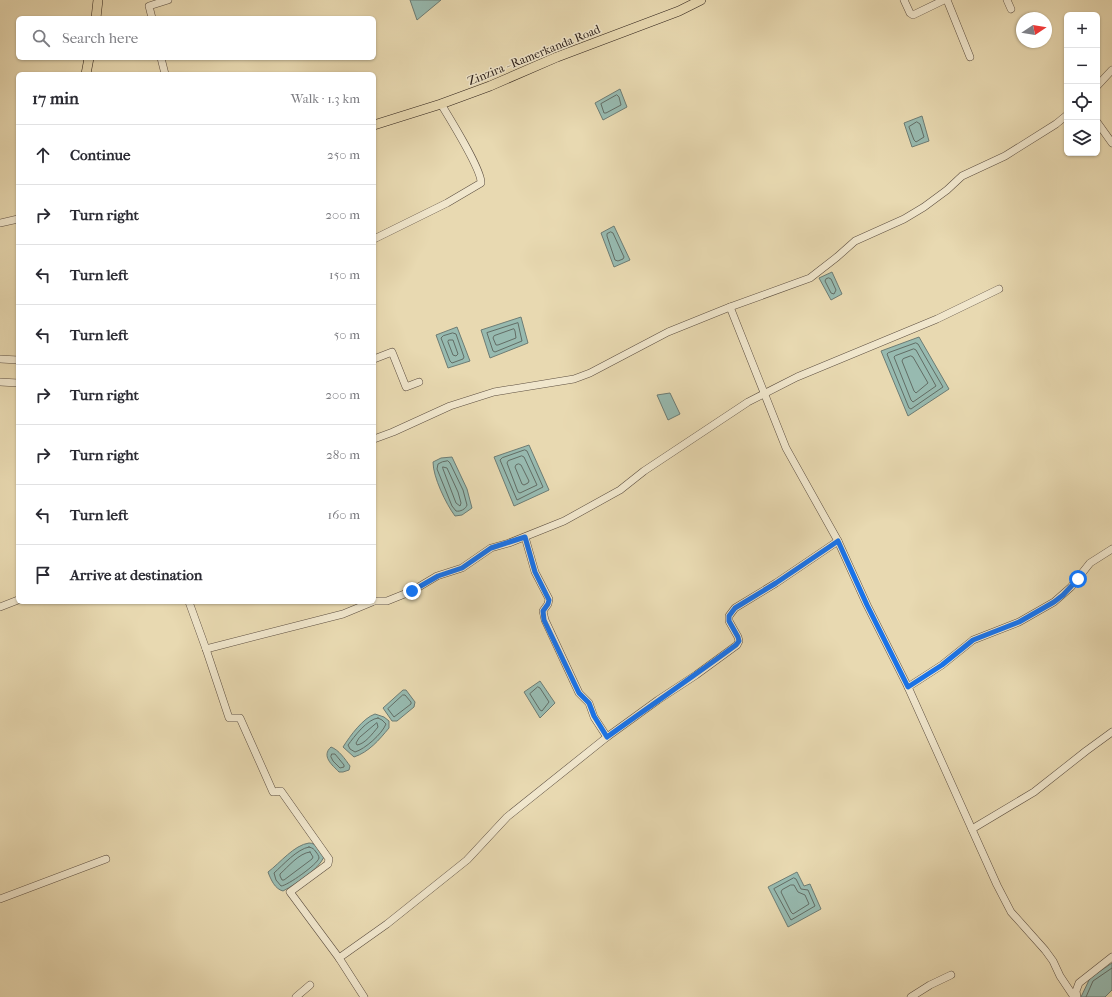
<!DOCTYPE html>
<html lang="en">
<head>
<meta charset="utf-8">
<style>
	:root { --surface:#fff; --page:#f7f7f7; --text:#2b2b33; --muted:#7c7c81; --line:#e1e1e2 }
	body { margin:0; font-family:"IM FELL French Canon",serif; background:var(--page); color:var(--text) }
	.controls { position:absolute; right:12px; top:12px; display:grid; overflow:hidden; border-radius:6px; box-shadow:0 1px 3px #0004 }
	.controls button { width:36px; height:36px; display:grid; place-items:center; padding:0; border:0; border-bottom:1px solid var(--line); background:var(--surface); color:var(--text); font:20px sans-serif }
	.compass { position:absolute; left:1016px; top:12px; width:36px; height:36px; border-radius:50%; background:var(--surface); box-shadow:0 1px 3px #0004; rotate:78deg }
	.stop { position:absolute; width:12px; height:12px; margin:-9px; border:3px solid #1a73e8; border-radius:50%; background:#fff }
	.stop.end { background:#1a73e8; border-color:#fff; box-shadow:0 1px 4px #0008 }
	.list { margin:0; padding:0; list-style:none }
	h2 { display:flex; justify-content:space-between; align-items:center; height:52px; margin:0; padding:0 16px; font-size:17px }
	h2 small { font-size:13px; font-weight:400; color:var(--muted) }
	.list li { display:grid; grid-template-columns:26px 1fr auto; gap:12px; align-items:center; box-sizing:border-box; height:60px; padding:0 16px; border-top:1px solid var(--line) }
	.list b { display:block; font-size:15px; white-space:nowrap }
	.list em { font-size:13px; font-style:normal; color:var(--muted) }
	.icon { flex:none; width:22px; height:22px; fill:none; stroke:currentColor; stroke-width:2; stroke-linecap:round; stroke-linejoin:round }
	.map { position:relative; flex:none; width:1112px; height:997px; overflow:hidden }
	.search { position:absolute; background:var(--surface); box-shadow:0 1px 3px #0004; left:16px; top:16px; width:360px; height:44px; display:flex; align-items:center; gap:10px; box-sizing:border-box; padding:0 14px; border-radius:6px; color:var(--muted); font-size:15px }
	.panel { position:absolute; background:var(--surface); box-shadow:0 1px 3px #0004; left:16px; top:72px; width:360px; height:532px; border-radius:6px }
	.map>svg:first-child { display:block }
	.water { fill:#97bab0; stroke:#6d7c74 }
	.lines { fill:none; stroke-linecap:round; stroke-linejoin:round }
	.shore { stroke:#626d65; stroke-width:1 }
	.minor-casing { stroke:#5c4e40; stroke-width:8 }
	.major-casing { stroke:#2d201a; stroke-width:10 }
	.minor { stroke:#f0e6cc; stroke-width:7 }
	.major { stroke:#e8d9b1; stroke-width:9 }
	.route { stroke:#1a73e8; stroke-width:5 }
	.labels { text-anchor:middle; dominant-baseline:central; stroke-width:3; stroke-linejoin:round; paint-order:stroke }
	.street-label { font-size:12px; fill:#2d201a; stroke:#f0e6cc }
</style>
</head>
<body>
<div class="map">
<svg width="1112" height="997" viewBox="0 0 1112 997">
	<rect width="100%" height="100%" fill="#e8d9b1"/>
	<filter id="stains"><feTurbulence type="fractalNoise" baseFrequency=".005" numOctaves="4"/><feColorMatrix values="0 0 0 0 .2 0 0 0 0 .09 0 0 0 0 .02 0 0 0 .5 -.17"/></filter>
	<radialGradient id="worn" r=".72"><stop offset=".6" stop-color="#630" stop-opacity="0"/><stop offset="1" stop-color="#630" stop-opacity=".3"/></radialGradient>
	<g class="water">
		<polygon points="410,0 441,0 417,20"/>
		<polygon points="620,89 627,107 603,120 595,103"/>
		<polygon points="922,116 929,141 912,147 904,123"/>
		<polygon points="614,226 630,260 614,267 601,233"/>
		<polygon points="832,272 842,294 831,300 819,278"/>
		<polygon points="521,317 528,343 490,358 481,330"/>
		<polygon points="457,327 470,361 448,368 436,335"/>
		<polygon points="919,337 949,389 908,416 881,351"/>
		<polygon points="670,393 680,414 668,420 657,395"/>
		<polygon points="529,445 549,490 514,506 494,457"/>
		<path d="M 452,457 L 467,489 L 472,508 L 462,515 L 455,516 C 446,504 433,477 433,462 L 441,458 Z"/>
		<polygon points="540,681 555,703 540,718 524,692"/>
		<polygon points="403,690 406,690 415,702 414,707 397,721 392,721 383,708"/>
		<path d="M 375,714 L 384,717 L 389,721 L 389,728 C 379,740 369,752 354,757 L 343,747 C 350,736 363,718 375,714 Z"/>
		<path d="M 331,747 C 339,750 345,759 350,766 L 349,770 L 343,772 L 339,772 C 332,765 321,756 331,747 Z"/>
		<path d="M 309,843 C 317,843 320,851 324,857 C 318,870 296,884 283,891 C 275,889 271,880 268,872 C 280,863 294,845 309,843 Z"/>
		<polygon points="797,872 804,886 810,884 821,909 788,927 768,887"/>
		<polygon points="1112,963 1112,990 1105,997 1081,997 1090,978"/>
	</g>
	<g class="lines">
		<g class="shore">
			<polygon points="617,95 619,97 621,105 606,113 604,113 601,104"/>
			<polygon points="917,122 920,124 924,137 916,142 914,140 909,127"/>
			<polygon points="611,232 613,233 624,257 623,259 618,261 615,260 607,236 607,234"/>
			<polygon points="829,278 831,279 836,290 834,294 831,293 825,281 826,279"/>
			<polygon points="518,323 522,341 495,352 493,351 487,333"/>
			<polygon points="514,329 515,331 516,338 498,345 496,345 493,338 494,336"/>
			<polygon points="453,333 456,334 464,357 463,359 452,363 450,361 441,338 443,336"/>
			<polygon points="449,340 453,340 458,354 456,356 453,355 448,342"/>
			<polygon points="916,343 918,344 943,387 911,409 909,408 887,354 888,353"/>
			<polygon points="914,349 916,350 936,386 913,402 911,400 894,357 895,356"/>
			<polygon points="911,356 913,357 928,383 916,393 914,391 902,361 903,359"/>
			<polygon points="525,450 527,451 543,487 517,500 500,460 502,458"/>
			<polygon points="522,456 524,457 537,485 520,493 518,492 507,463 508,461"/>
			<path d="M 448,461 L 450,463 L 463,490 L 467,505 C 466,509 460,512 456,511 L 452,506 L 437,469 L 438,464 L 442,462 Z"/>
			<polygon points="519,464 521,465 529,481 528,483 524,485 522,484 515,467 516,465"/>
			<polygon points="443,467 447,468 458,492 461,503 460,506 456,503 443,469"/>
			<polygon points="538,687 540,688 549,702 542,711 540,710 530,694"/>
			<polygon points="403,695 405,695 411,702 411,704 394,717 388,709"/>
			<path d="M 378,718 L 382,720 L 386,724 C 382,734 365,749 355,752 L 350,749 L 348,745 C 354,737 367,719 378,718 Z"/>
			<path d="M 377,723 L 378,727 C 373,733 365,744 357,745 L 356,743 L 359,738 Z"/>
			<polygon points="332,754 335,754 344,765 344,767 340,768 333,761 331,757"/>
			<path d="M 309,847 C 313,848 314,849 316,852 C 317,853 319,856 319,858 C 318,864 287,886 281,886 L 276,880 L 274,873 C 283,865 297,849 309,847 Z"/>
			<path d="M 310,852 L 313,857 L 312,859 L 284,880 L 282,880 L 280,876 L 280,874 C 288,867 299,853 310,852 Z"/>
			<polygon points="794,878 796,879 801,889 808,890 815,906 791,920 774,889"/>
			<polygon points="791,885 794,885 798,892 805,895 809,904 793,914 791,912 781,892 782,890"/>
			<polyline points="1086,997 1093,981 1112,968"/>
		</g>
		<g class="minor-casing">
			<g id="minor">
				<polyline points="904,0 910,13 913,15 944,0"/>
				<polyline points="947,0 970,57"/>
				<polyline points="1007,0 1011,9"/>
				<polyline points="152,18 149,6 168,0"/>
				<polyline points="161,58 165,74"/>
				<polyline points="1097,86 1112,70"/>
				<polyline points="1097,122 1112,143"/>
				<polyline points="0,223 18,219"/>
				<path d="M 374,239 L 447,203 L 481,183 C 482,170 450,119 441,104"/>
				<polyline points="730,307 786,448 838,541 867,605 908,687 997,885 1011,912 1045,950 1053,961 1060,976 1074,997"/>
				<polyline points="0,359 18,360"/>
				<polyline points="374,359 392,352 406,387 419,382"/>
				<polyline points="0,382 18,383"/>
				<polyline points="374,439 393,432 450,406 494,392 574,379 590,373 668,332 730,307 810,278 837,257 855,241 904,219 924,207 947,190 962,176 1005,156 1056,124 1067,115"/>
				<polyline points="525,537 535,572 549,599 548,604 543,611 545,620 579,693 589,703 594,717 607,737"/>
				<polyline points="374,601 387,601 412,591 437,576 462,568 491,548 509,543 564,521 620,490 644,471 748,402 797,377 937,319 999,289"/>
				<polyline points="189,602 206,649 229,718 240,718 273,792 281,791 329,859 328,864 290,892 339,958"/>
				<polyline points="0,607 18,600"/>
				<polyline points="206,649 343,614 372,602"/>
				<polyline points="908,687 942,665 973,640 1019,622 1054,602 1071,587 1090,563 1112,549"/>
				<polyline points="972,829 1034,792 1086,751 1112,732"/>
				<polyline points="0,899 106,859"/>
				<polyline points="296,997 310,985"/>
				<polyline points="364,997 339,958 387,924 467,860 507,817 607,737 658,700 696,675 737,645 739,641 738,637 729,621 729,616 735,608 776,583 838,541"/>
				<polyline points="911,997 930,985 951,975"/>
				<polyline points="1077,997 1076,991 1079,983 1112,957"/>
			</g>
		</g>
		<g class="major-casing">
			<g id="major">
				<polyline points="96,18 98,0"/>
				<polyline points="86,74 89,58"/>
				<polyline points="374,125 441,104 490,86 557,57 679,11 701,0"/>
			</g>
		</g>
		<use href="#minor" class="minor"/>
		<use href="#major" class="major"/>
	</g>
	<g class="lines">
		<path class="route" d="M 412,591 L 438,576 L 462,568 L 491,548 L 525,537 L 535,572 L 549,600 L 548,604 L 543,611 L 544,620 L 579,693 L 589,703 L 594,716 L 607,737 C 650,706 694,676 736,645 L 739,641 L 738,637 L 729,621 L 729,616 L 735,608 L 776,583 L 838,541 L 867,605 L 908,687 L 942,665 L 973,640 L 1019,622 L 1054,602 L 1063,595 L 1078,579"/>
	</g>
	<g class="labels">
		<g class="street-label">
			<text transform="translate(534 55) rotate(-22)">Zinzira - Ramerkanda Road</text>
		</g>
	</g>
	<rect width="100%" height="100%" filter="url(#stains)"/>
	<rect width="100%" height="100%" fill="url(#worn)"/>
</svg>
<div class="controls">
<button>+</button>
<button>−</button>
<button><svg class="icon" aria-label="locate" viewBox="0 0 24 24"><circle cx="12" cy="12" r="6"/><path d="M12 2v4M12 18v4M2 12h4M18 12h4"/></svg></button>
<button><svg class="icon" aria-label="layers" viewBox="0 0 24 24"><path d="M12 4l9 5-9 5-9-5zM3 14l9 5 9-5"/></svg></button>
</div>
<svg class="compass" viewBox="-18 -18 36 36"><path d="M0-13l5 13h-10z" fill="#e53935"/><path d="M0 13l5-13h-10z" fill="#7c7c81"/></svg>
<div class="stop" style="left:1078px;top:579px"></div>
<div class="stop end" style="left:412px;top:591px"></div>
<div class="search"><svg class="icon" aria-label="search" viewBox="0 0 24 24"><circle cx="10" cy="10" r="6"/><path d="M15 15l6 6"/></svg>Search here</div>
<section class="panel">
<h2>17 min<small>Walk · 1.3 km</small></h2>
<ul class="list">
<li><svg class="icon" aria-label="ahead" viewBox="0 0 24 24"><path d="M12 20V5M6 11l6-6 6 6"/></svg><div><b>Continue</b></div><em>250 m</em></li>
<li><svg class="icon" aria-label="right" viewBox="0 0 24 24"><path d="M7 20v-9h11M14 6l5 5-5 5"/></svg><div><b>Turn right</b></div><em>200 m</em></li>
<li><svg class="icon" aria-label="left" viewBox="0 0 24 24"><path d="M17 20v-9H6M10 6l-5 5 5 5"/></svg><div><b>Turn left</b></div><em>150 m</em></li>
<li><svg class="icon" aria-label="left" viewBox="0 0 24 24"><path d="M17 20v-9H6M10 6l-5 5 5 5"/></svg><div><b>Turn left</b></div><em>50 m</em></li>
<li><svg class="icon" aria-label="right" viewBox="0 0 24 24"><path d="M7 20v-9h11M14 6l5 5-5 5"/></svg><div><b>Turn right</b></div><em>200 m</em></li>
<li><svg class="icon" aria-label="right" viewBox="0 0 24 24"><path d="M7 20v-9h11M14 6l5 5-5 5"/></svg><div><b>Turn right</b></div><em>280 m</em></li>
<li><svg class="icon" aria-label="left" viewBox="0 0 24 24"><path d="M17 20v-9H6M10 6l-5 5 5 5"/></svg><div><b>Turn left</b></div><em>160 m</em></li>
<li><svg class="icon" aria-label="arrive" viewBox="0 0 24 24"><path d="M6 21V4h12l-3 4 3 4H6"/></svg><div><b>Arrive at destination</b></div></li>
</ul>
</section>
</div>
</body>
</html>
